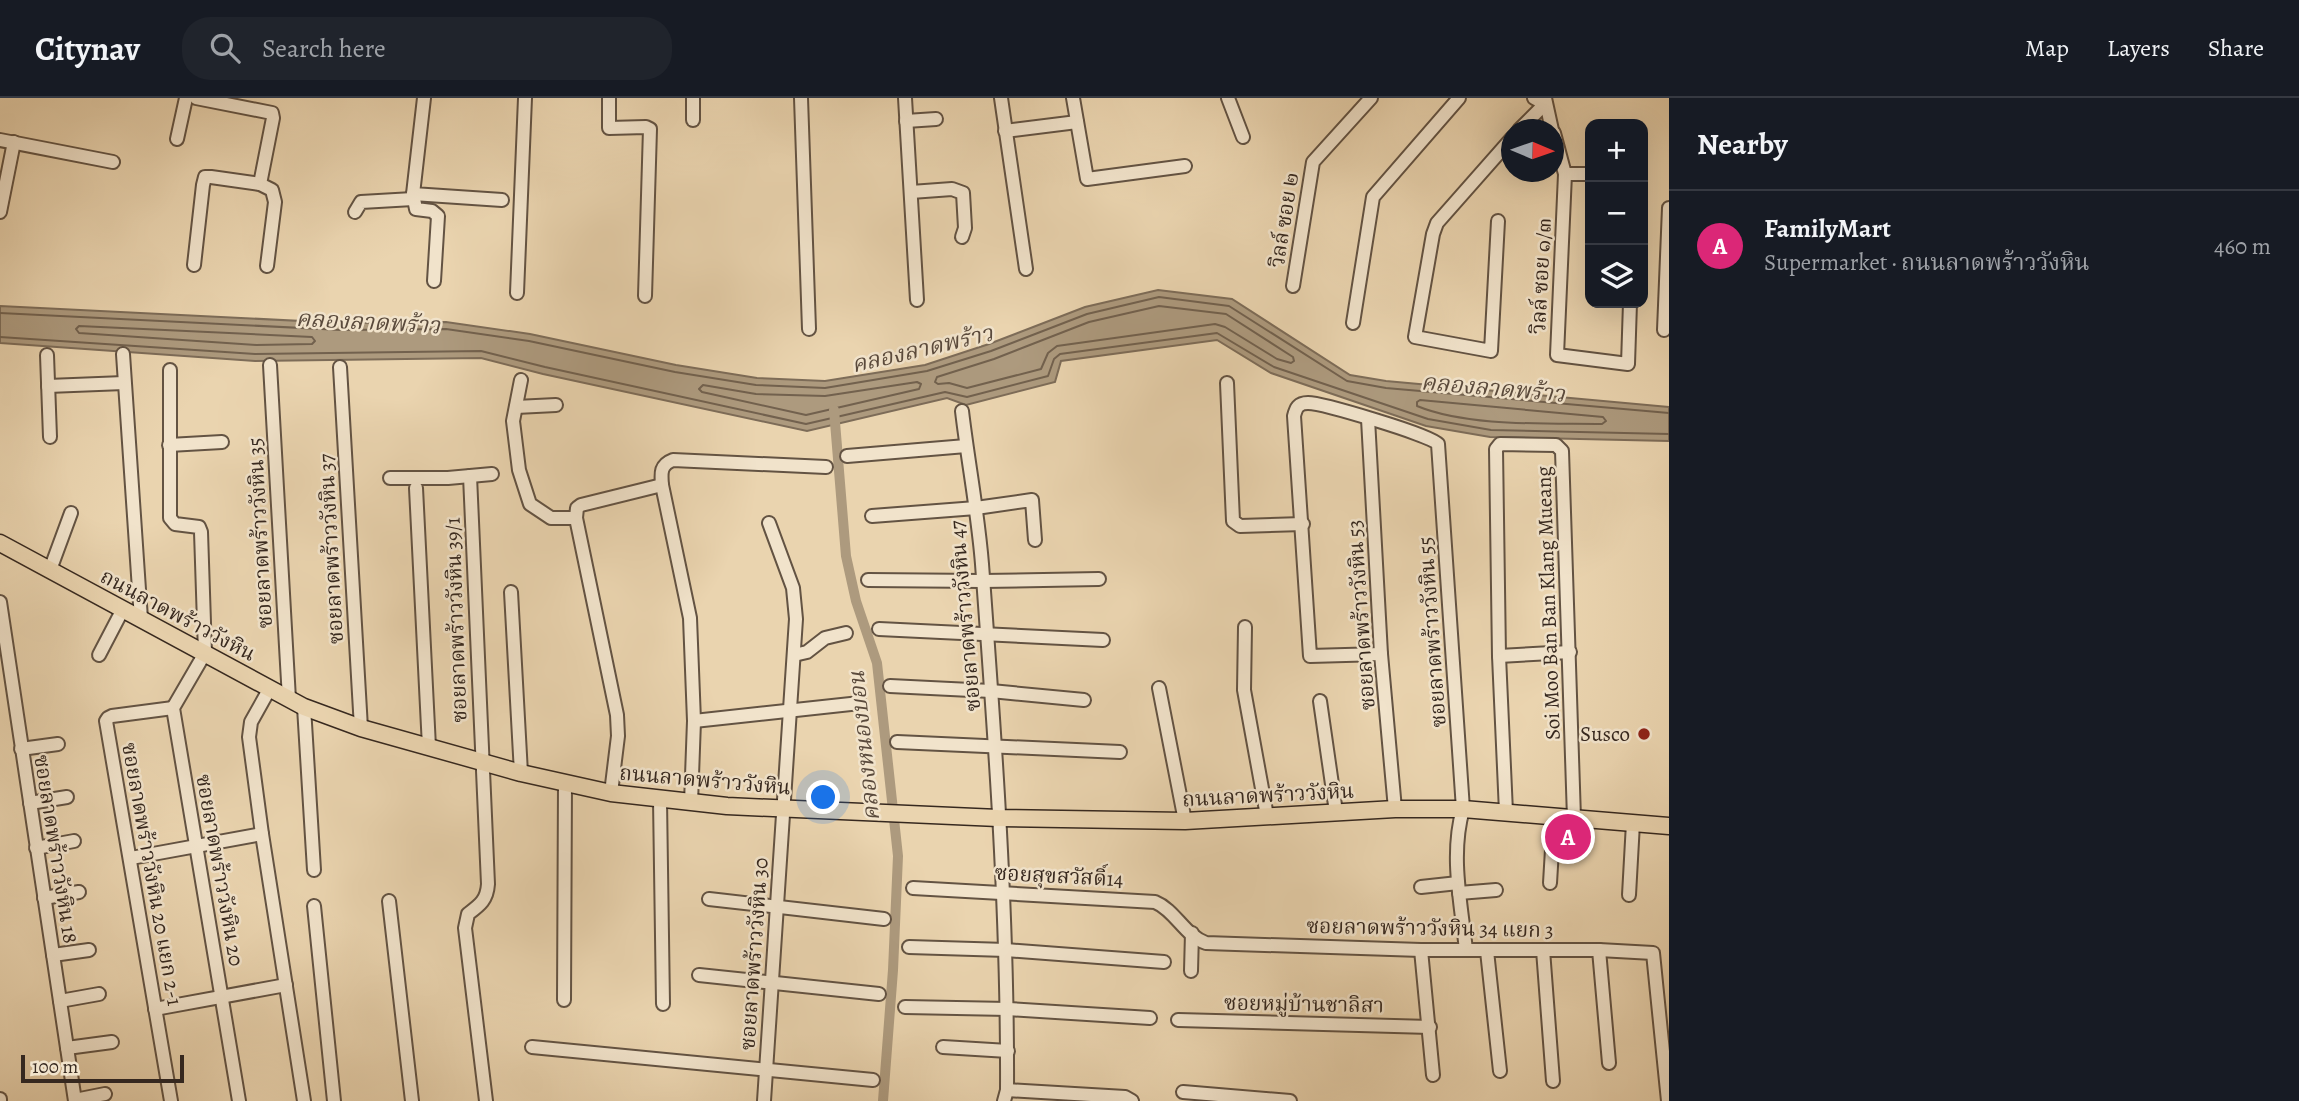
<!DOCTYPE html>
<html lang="en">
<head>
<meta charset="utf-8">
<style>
	:root { --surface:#171b24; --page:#20242c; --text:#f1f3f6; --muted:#9ea1a6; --line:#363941; --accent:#db2777 }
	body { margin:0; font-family:Alegreya,"Noto Serif Thai",serif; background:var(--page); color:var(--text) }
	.controls { position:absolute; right:21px; top:21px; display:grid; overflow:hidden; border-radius:14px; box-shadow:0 7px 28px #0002 }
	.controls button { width:63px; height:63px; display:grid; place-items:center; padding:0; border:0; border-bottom:2px solid var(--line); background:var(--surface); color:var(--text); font:35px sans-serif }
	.compass { position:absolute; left:1501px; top:21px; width:63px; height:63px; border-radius:50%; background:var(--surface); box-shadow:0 7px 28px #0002; rotate:92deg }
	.scale { position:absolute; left:21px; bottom:18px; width:163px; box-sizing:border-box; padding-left:7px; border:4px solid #36281f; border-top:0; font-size:19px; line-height:24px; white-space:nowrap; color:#36281f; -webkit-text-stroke:5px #f1e3cb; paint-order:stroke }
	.you { position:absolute; left:824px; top:700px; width:24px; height:24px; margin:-18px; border:5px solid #fff; border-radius:50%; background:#1a73e8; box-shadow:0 0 0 10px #1a73e833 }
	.badge { display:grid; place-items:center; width:46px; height:46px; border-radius:50%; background:var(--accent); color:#fff; font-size:23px; font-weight:700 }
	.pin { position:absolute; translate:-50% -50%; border:4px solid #fff; box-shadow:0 2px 7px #0006 }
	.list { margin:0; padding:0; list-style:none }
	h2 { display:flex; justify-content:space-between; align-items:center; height:91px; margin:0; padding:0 28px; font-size:30px }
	h2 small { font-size:23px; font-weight:400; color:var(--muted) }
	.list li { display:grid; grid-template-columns:46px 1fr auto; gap:21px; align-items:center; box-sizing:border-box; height:112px; padding:0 28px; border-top:2px solid var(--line) }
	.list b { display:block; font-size:26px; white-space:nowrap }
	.list p { margin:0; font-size:23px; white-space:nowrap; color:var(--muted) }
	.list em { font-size:23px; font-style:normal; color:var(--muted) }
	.icon { flex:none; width:38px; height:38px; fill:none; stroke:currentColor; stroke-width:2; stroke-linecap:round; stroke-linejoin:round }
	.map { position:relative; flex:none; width:1669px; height:1003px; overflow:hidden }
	header { display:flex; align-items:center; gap:42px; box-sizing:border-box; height:98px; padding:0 35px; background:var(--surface); border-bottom:2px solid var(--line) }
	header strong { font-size:33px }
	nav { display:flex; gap:38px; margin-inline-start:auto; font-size:24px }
	.search { width:490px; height:63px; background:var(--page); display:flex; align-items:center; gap:18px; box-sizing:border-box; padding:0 24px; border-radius:28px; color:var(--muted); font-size:26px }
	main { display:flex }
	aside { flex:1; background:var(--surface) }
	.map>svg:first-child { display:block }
	.water { fill:#ad9a7e; stroke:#7d6c58; stroke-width:2 }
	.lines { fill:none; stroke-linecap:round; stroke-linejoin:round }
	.shore { stroke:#72614e; stroke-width:2 }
	.canal { stroke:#ad9a7e; stroke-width:10 }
	.minor-casing { stroke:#635343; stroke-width:16 }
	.major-casing { stroke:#36281f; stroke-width:19 }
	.minor { stroke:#f1e3cb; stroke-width:12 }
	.major { stroke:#ead4af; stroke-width:16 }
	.poi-dot { fill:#8f2418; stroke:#f1e3cb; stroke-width:2.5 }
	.labels { text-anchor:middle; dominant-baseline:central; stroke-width:5; stroke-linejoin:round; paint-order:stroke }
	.street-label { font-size:21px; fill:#36281f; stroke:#f1e3cb }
	.poi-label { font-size:21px; fill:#36281f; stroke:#f1e3cb; text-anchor:end }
	.water-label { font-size:23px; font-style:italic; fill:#5a4a3c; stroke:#f1e3cb }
</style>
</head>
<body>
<header>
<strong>Citynav</strong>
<div class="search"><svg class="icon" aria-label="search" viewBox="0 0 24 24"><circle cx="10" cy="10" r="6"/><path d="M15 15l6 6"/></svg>Search here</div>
<nav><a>Map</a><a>Layers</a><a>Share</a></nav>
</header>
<main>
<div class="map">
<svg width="1669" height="1003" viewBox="0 0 1669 1003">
	<rect width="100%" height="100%" fill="#ead4af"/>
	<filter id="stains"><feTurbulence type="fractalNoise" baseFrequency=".00286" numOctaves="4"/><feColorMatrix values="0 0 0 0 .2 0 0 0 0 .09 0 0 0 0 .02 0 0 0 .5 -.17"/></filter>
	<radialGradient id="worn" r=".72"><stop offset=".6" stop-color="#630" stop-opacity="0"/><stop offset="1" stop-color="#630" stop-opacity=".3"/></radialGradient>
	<polygon class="water" points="1158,192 1232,201 1350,277 1386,283 1669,309 1669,343 1490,339 1426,328 1271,275 1217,242 1061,263 1055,284 966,307 947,300 807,333 543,276 481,260 255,263 0,245 0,208 342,225 446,224 530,236 676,267 757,280 825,283 925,267 989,246 1085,209"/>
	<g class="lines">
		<g class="shore">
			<polygon points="1159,208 1226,216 1293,259 1294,263 1291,265 1277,261 1225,229 1215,226 1057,248 1048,255 1041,271 967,290 949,285 938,286 935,284 937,279 994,261 1089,224"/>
			<polyline points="0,215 342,232 446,231 529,243 675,274 756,287 825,290 927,273 991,253 1087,216 1159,199 1229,208 1347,283 1386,290 1669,315"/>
			<polygon points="79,228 312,239 315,243 312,246 256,247 79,235 76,231"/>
			<polyline points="0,239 255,256 481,253 545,269 806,326 945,294 967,299 1048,278 1054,261 1060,256 1217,235 1274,269 1428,321 1491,332 1669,336"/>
			<polygon points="917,284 921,286 919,291 806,317 702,294 699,291 703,287 756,296 825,298"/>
			<path d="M 1420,302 L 1603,319 L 1606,323 L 1602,326 C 1547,325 1468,329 1417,308 L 1417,304 Z"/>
		</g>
		<polyline class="canal" points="834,312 846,458 856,503 877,565 898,758 893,872 883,1003"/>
		<g class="minor-casing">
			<g id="minor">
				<polyline points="196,0 272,15 273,20 260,86"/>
				<polyline points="424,0 413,96 502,102"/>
				<polyline points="609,0 609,30 646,29 650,31 645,198"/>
				<polyline points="801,0 809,231"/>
				<polyline points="905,0 917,202"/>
				<polyline points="1001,0 1026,171"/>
				<polyline points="1073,0 1087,81 1185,68"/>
				<polyline points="1228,0 1243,39"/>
				<polyline points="1545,0 1552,32"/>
				<polyline points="693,22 693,0"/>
				<polyline points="906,23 936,21"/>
				<polyline points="1519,32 1545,6 1534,0"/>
				<polyline points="1005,33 1077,24"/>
				<polyline points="1554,35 1565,76 1557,257 1628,266 1630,205"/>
				<polyline points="177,41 186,0"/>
				<polyline points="0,42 113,64"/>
				<polyline points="1565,76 1590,76"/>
				<polyline points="911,94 952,91 963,95 965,130 962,139"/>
				<polyline points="413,96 416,111 432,113 438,118 434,183"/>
				<polyline points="0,114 14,44"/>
				<polyline points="355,114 361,104 413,101"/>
				<polyline points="1498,123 1491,253 1415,239 1433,136 1437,125 1512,40"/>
				<polyline points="194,167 203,87 205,79 211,79 260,86 272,92 275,104 267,168"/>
				<polyline points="1293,188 1313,64 1371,0"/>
				<polyline points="517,195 525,0"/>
				<polyline points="1353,225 1373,99 1459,0"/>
				<polyline points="1664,232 1669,110"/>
				<polyline points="123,256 141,521"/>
				<polyline points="47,257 50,339"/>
				<polyline points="270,267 289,601"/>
				<polyline points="340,269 361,630"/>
				<polyline points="170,272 170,420 175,426 199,429 201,434 205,555 173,610 239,1003"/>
				<polyline points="521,282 513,323 519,372 530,406 551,420 576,420"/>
				<polyline points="1227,285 1233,423 1240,428 1303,426"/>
				<polyline points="48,288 124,285"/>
				<polyline points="516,309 556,307"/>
				<path d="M 962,313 C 968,364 978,415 982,466 C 995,641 1008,817 1007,992 L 1004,1003"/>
				<polyline points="1368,321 1381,556 1395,711"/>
				<polyline points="169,347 222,344"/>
				<polyline points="847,358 966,348"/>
				<path d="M 470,378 L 488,786 C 487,802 480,807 468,816 L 465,830 L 486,1003"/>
				<polyline points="390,380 448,380 492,376"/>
				<polyline points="416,390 429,649"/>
				<polyline points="872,418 976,410 1032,402 1035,442"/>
				<polyline points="50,472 71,415"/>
				<polyline points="868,482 982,483 1099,481"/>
				<polyline points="511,494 521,675"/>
				<polyline points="0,504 75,1003"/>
				<polyline points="1245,529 1244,592 1267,718"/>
				<polyline points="879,531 1103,542"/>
				<path d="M 1381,556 L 1310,558 L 1294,318 C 1296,310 1298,305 1308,305 C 1322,305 1431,337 1438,346 L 1463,711 C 1450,757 1461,805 1466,852"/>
				<polyline points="99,557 123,511"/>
				<polyline points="794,557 807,554 825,540 846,535"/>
				<polyline points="1499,558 1570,554"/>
				<polyline points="890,588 991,593 1084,602"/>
				<polyline points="270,590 251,624 249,639 262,736 304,1003"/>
				<polyline points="1159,590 1185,723"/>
				<polyline points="1320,603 1336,714"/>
				<polyline points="304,609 314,772"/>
				<polyline points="694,623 860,605"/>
				<polyline points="897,644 1120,654"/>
				<polyline points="21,651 58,646"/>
				<polyline points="611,695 618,638 617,617 576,420 577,410 581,407 662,387"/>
				<polyline points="660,702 663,906"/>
				<polyline points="30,705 67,699"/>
				<path d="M 691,705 L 694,623 L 690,520 L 662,387 C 661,375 660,367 673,362 L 826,369"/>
				<polyline points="1506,714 1499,558 1496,351 1500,346 1556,347 1562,353 1574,720"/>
				<polyline points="36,750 74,743"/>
				<polyline points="131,760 262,736"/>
				<polyline points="1550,785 1554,718"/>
				<polyline points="1421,789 1458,785"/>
				<path d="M 913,790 L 1155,804 C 1175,812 1185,838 1206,845 L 1421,852 L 1599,852 L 1653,855 L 1668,1003"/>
				<polyline points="1459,795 1496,792"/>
				<polyline points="1629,797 1633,725"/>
				<polyline points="44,800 79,794"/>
				<polyline points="709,801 884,821"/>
				<polyline points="389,803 412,1003"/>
				<polyline points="314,808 334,1003"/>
				<polyline points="909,849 1006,852 1164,864"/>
				<polyline points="1421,852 1433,977"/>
				<polyline points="1543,852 1553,983"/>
				<polyline points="1599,852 1609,965"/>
				<polyline points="1487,853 1500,973"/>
				<polyline points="53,857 89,852"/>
				<polyline points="1191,873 1192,835"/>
				<polyline points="699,877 879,896"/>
				<polyline points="564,902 565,685"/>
				<polyline points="60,903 99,896"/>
				<polyline points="905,909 1008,911 1150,920"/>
				<polyline points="155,911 286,887"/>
				<polyline points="1178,922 1430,929"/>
				<polyline points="532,949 873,982"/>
				<polyline points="943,949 1008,953"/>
				<polyline points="67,950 112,944"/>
				<polyline points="1007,992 1125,999 1132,1003"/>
				<polyline points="1183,994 1290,1003"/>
				<polyline points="0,1001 0,1003"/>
				<polyline points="75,1002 105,996"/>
				<polyline points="171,1003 106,623 108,620 112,618 173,610"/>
				<polyline points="764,1003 796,521 793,490 769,425"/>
			</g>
		</g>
		<g class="major-casing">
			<polyline id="major" points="0,445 304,609 361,630 521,675 611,695 727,708 998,720 1185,723 1395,711 1463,711 1669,728"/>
		</g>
		<use href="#minor" class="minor"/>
		<use href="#major" class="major"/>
	</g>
	<circle class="poi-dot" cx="1644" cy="636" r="7"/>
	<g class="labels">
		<g class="street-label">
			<text transform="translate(1284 122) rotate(-81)">วิลล์ ซอย ๒</text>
			<text transform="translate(1541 178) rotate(-87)">วิลล์ ซอย ๑/๓</text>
			<text transform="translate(260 435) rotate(-93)">ซอยลาดพร้าววังหิน 35</text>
			<text transform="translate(331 451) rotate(-93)">ซอยลาดพร้าววังหิน 37</text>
			<text transform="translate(1548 505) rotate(-92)">Soi Moo Ban Ban Klang Mueang</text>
			<text transform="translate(178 517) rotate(28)">ถนนลาดพร้าววังหิน</text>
			<text transform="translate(1361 517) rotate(-94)">ซอยลาดพร้าววังหิน 53</text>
			<text transform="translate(965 518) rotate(-95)">ซอยลาดพร้าววังหิน 47</text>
			<text transform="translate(456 522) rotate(-92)">ซอยลาดพร้าววังหิน 39/1</text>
			<text transform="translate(1432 534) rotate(-94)">ซอยลาดพร้าววังหิน 55</text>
			<text transform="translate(705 682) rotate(5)">ถนนลาดพร้าววังหิน</text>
			<text transform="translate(1268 697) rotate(-3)">ถนนลาดพร้าววังหิน</text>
			<text transform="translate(56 751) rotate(81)">ซอยลาดพร้าววังหิน 18</text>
			<text transform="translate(220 772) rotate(80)">ซอยลาดพร้าววังหิน 20</text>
			<text transform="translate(152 776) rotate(80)">ซอยลาดพร้าววังหิน 20 แยก 2-1</text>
			<text transform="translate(1059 778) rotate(3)">ซอยสุขสวัสดิ์14</text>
			<text transform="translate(1430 830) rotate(1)">ซอยลาดพร้าววังหิน 34 แยก 3</text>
			<text transform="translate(754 856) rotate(-86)">ซอยลาดพร้าววังหิน 30</text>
			<text transform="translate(1304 906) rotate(1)">ซอยหมู่บ้านชาลิสา</text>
		</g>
		<g class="poi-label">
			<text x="1630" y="636">Susco</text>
		</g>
		<g class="water-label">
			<text transform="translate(368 224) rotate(3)">คลองลาดพร้าว</text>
			<text transform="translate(922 251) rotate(-13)">คลองลาดพร้าว</text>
			<text transform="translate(1493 290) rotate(5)">คลองลาดพร้าว</text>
			<text transform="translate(864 648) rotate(-96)">คลองหนองบอน</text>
		</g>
	</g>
	<rect width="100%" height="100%" filter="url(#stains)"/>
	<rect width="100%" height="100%" fill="url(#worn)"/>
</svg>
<div class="controls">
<button>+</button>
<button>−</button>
<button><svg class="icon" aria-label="layers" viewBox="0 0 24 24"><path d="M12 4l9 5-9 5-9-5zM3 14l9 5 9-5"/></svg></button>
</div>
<svg class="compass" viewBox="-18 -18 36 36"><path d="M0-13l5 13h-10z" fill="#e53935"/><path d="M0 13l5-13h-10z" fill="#9ea1a6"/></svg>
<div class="scale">100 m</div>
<div class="you"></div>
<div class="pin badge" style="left:1568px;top:739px">A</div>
</div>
<aside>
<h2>Nearby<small></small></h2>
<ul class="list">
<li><span class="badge">A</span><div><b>FamilyMart</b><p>Supermarket · ถนนลาดพร้าววังหิน</p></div><em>460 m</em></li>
</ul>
</aside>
</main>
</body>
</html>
